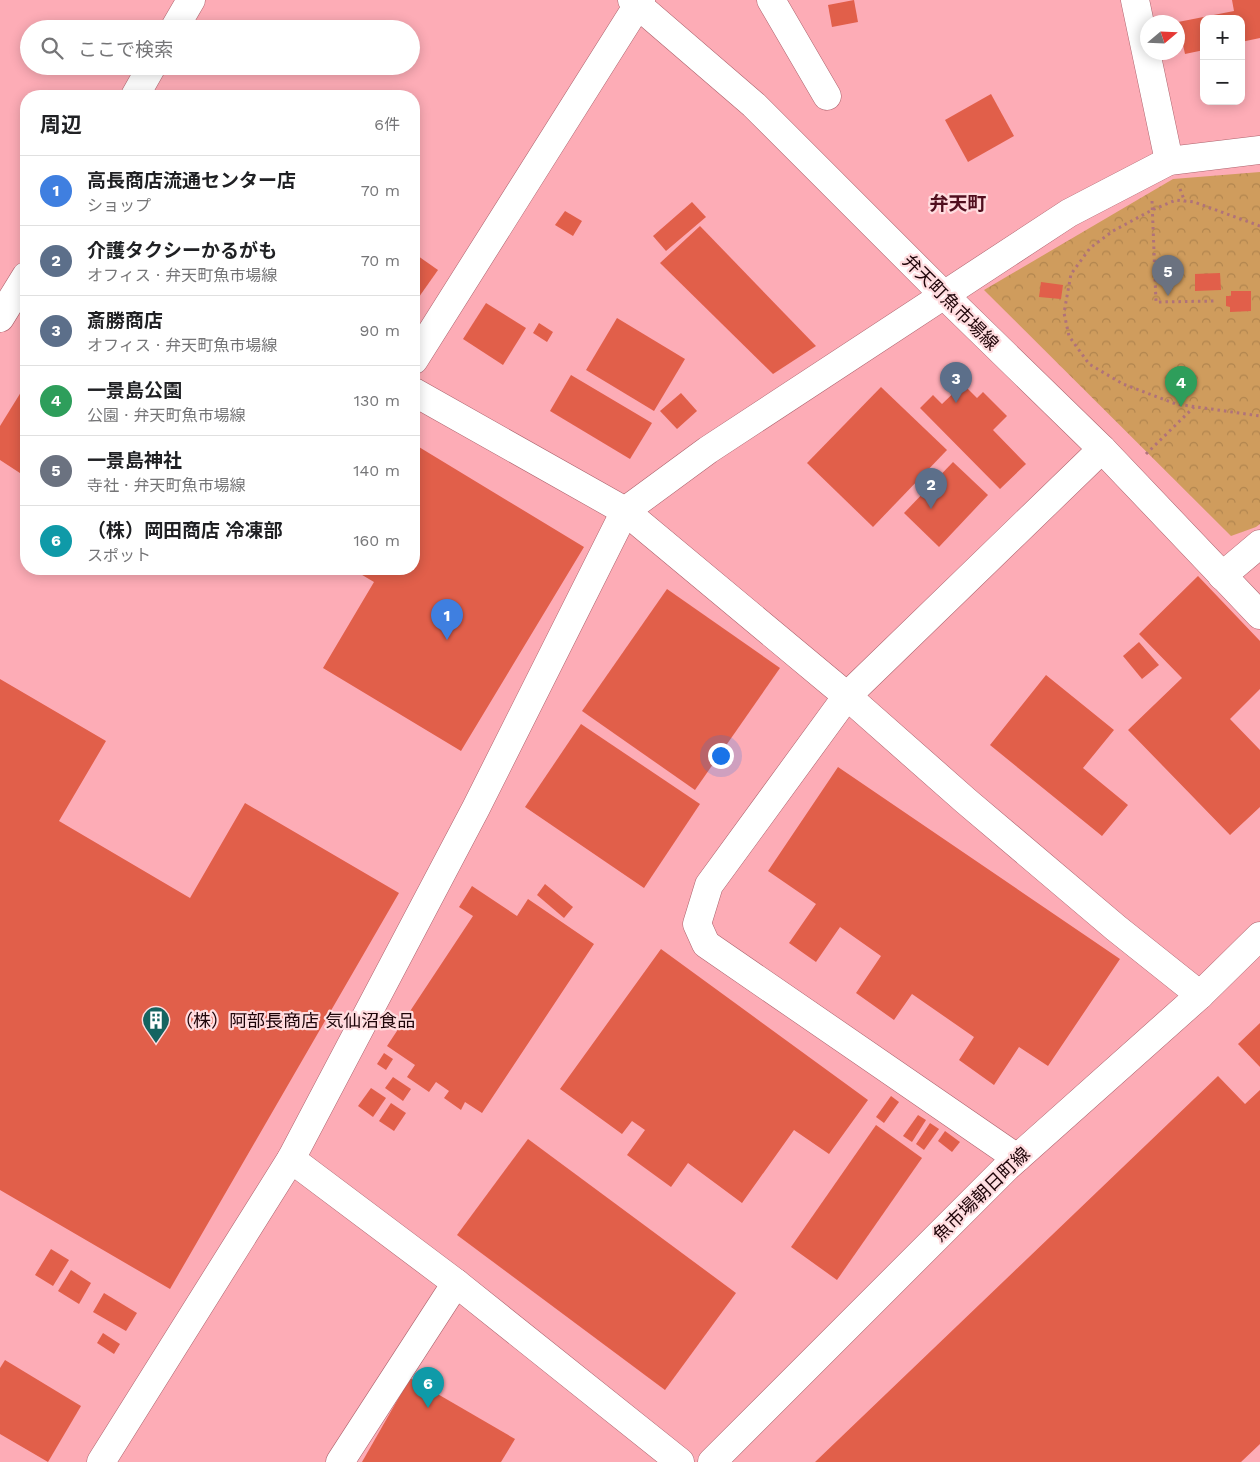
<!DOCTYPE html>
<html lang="ja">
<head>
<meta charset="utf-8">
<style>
	:root { --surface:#fff; --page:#f6f6f6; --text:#202124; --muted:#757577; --line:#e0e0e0; --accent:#0f766e }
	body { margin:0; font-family:"Work Sans","Noto Sans JP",sans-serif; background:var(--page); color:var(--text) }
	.controls { position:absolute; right:15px; top:15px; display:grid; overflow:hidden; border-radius:10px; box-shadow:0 2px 12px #0003 }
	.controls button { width:45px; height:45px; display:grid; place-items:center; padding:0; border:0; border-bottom:1px solid var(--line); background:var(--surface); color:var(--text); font:25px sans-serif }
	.compass { position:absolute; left:1140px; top:15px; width:45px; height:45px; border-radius:50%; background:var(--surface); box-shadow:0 2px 12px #0003; rotate:71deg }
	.you { position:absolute; left:720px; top:755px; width:18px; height:18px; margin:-12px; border:4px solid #fff; border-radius:50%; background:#1a73e8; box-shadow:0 0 0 8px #1a73e833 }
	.badge { display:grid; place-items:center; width:32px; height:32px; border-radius:50%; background:var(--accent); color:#fff; font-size:16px; font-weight:700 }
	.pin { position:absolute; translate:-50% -41px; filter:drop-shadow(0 1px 2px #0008) }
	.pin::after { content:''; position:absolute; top:26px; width:18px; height:15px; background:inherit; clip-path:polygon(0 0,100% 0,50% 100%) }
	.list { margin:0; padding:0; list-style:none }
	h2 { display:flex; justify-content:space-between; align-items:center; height:65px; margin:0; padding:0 20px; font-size:21px }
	h2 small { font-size:16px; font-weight:400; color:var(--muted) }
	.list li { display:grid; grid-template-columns:32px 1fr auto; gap:15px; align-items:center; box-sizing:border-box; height:70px; padding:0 20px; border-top:1px solid var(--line) }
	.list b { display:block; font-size:19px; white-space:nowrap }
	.list p { margin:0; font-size:16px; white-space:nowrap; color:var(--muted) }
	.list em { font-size:16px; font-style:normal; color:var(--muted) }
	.icon { flex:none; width:28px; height:28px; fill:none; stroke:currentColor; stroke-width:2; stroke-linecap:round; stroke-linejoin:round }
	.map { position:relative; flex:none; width:1260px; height:1462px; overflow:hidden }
	.search { position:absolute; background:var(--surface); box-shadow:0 2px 12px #0003; left:20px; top:20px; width:400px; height:55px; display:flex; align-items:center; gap:12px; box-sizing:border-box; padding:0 18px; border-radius:28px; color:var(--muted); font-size:19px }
	.panel { position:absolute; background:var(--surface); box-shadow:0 2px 12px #0003; left:20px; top:90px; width:400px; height:485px; border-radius:20px }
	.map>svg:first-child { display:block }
	.park { fill:url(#park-crowns) }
	.building { fill:#e15f4a }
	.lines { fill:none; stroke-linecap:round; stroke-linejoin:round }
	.street-casing { stroke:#ac626c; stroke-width:29 }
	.secondary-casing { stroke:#ac626c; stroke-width:29 }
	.path { stroke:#b0727a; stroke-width:3; stroke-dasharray:2.5 4; stroke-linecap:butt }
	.street { stroke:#fff; stroke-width:28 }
	.secondary { stroke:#fff; stroke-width:28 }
	.labels { text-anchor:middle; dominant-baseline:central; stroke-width:4.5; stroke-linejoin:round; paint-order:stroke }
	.street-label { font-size:18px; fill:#1e0408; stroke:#ffdcdf }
	.poi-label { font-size:18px; fill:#1e0408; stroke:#ffdcdf; text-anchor:start }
	.neighbourhood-label { font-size:19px; font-weight:bold; fill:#500e1e; stroke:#ffdcdf }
</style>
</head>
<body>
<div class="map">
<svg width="1260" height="1462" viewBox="0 0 1260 1462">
	<defs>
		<pattern id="park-crowns" width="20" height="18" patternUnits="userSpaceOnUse" patternTransform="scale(1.25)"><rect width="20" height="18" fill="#cf9c5d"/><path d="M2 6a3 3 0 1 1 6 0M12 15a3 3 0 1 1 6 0" fill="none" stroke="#b1854f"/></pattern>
	</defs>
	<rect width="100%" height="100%" fill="#fdacb6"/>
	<polygon class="park" points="1260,172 1260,524 1256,527 1231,536 984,290 1173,179"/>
	<g class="building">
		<polygon points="854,0 858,22 832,27 828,5"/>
		<polygon points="1232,0 1260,0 1260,38 1241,42 1241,19 1204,19 1204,50 1185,54 1178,22 1234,11"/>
		<polygon points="991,94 1014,136 968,162 945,120"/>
		<polygon points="692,202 706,217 666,251 653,236"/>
		<polygon points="565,211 582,221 573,236 555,225"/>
		<polygon points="700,226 816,346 773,374 660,263"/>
		<polygon points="418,256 438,270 414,304 414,262"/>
		<polygon points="1164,264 1176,264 1176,279 1163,279"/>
		<polygon points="1220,273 1221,290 1195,291 1195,274"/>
		<polygon points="1041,282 1063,285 1061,299 1039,297"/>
		<polygon points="1231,291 1251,291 1251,311 1230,312 1230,307 1226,306 1226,296 1231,296"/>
		<polygon points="486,303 526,328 503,365 463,339"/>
		<polygon points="617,318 685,359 654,411 586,370"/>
		<polygon points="539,323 553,332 547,342 533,333"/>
		<polygon points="571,375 652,423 630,459 550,411"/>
		<polygon points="26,384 26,477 0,460 0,426"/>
		<polygon points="963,384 977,398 983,392 1007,416 993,430 1026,464 1000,489 920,408 933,395 942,404"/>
		<polygon points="881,387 947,450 873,527 807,463"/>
		<polygon points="681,393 697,411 677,429 660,411"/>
		<polygon points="414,444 584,547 461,751 323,668 374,582 352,569 414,569"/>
		<polygon points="953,462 988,495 939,547 904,513"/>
		<polygon points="1198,576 1260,641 1260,689 1230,719 1260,750 1260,807 1230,835 1128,730 1182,678 1139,634"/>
		<polygon points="667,589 780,668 695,790 582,711"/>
		<polygon points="1139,642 1159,665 1142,679 1123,656"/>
		<polygon points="1046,675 1114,730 1083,768 1128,805 1102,836 990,745"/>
		<polygon points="0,679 106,741 59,821 190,898 245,803 399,893 170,1289 0,1190"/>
		<polygon points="581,724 700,804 644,888 525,807"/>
		<polygon points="838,767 1120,959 1048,1066 1019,1047 994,1085 959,1060 974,1037 912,994 894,1020 856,993 881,956 840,927 816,962 789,943 816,904 768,871"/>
		<polygon points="545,884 573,907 564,918 537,895"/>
		<polygon points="472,886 517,916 528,899 594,944 482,1113 465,1102 461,1110 444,1098 449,1091 436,1082 429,1092 407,1077 415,1065 387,1046 473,916 459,907"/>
		<polygon points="661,949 868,1100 829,1154 794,1130 742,1203 688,1163 671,1187 627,1155 645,1130 632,1121 622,1134 560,1089"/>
		<polygon points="1260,1023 1260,1067 1238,1044"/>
		<polygon points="384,1053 393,1059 386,1070 377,1064"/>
		<polygon points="1218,1076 1245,1104 1260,1090 1260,1444 1241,1462 815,1462"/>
		<polygon points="393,1077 411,1089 403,1101 385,1088"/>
		<polygon points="371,1088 386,1098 373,1117 358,1106"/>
		<polygon points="891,1096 899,1102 884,1123 876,1117"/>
		<polygon points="391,1103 406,1113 394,1131 379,1121"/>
		<polygon points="918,1115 926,1120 912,1142 903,1136"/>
		<polygon points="930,1123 939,1129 924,1150 916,1144"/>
		<polygon points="876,1125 922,1158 837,1280 791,1247"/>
		<polygon points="945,1131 960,1142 952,1152 938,1141"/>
		<polygon points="528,1139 736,1293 665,1390 457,1235"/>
		<polygon points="51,1249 69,1260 53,1286 35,1275"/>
		<polygon points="71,1270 91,1283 79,1304 58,1291"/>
		<polygon points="104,1293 137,1313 126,1331 93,1312"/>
		<polygon points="103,1333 120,1344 114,1354 97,1343"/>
		<polygon points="5,1360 81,1406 48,1462 0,1434 0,1368"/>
		<polygon points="410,1378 515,1439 501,1462 362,1462"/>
	</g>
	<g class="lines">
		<g class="street-casing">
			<g id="street">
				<polyline points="1135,0 1169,161"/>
				<polyline points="414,360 641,0"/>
				<polyline points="414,392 625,511 847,696 966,801 1116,928 1200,995"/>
				<polyline points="1222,576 1260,544"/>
				<polyline points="1017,1158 706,944 697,924 709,885 847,696 1102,449"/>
				<polyline points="291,1159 456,1283 680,1462"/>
				<polyline points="101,1462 291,1159 476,808 625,511 708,450 1069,213 1169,161 1260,150"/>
				<polyline points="340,1462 456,1283"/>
				<polyline points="712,1462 1006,1168 1200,995 1260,936"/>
			</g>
		</g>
		<g class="secondary-casing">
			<g id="secondary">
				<polyline points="632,0 754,105 944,295 1102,449 1260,615"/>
				<polyline points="771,0 827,96"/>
				<polyline points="174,29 191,0"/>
				<polyline points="135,96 152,66"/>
				<polyline points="0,318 26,276"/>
			</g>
		</g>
		<g class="path">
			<polyline points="1180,189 1185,202"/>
			<polyline points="1152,201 1156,302 1216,301"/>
			<polyline points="1260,226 1194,202 1176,200 1152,210 1113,231 1090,248 1071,274 1064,313 1069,336 1089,364 1123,384 1176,404 1260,416"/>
			<polyline points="1146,454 1194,407"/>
		</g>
		<use href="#street" class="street"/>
		<use href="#secondary" class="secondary"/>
	</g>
	<defs>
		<g id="building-pin" transform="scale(1.4375)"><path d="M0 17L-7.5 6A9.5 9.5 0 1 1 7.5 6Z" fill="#156461" stroke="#ffdcdf"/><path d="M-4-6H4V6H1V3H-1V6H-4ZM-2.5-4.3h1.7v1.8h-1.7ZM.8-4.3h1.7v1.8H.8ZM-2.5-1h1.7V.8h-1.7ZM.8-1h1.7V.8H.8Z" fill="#fff"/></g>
	</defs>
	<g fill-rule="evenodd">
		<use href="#building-pin" x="156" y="1020"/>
	</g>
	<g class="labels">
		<g class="street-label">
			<text transform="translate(951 302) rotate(45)">弁天町魚市場線</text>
			<text transform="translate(981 1194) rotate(-44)">魚市場朝日町線</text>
		</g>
		<g class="poi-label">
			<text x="175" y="1020">（株）阿部長商店 気仙沼食品</text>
		</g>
		<g class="neighbourhood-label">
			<text x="958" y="203">弁天町</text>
		</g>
	</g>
</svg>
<div class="controls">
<button>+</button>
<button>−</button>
</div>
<svg class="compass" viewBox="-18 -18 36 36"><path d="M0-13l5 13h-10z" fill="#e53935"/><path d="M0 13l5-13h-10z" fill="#757577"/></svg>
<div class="you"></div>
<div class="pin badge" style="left:447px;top:640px;background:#3f7fe0">1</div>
<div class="pin badge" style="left:931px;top:509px;background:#5c6f8a">2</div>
<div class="pin badge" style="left:956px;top:403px;background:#5c6f8a">3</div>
<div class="pin badge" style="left:1181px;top:407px;background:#2e9e5b">4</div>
<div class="pin badge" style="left:1168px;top:296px;background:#6b7280">5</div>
<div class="pin badge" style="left:428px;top:1408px;background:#0f9aa8">6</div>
<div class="search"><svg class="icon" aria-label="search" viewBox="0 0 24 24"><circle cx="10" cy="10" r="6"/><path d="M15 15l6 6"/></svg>ここで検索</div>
<section class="panel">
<h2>周辺<small>6件</small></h2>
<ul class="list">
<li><span class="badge" style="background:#3f7fe0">1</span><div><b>高長商店流通センター店</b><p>ショップ</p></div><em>70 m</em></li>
<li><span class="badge" style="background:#5c6f8a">2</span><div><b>介護タクシーかるがも</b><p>オフィス · 弁天町魚市場線</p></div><em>70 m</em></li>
<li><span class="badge" style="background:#5c6f8a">3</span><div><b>斎勝商店</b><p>オフィス · 弁天町魚市場線</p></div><em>90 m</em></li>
<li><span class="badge" style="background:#2e9e5b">4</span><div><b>一景島公園</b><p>公園 · 弁天町魚市場線</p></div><em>130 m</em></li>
<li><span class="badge" style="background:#6b7280">5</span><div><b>一景島神社</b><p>寺社 · 弁天町魚市場線</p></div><em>140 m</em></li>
<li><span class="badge" style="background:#0f9aa8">6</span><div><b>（株）岡田商店 冷凍部</b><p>スポット</p></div><em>160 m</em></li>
</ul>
</section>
</div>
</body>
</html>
